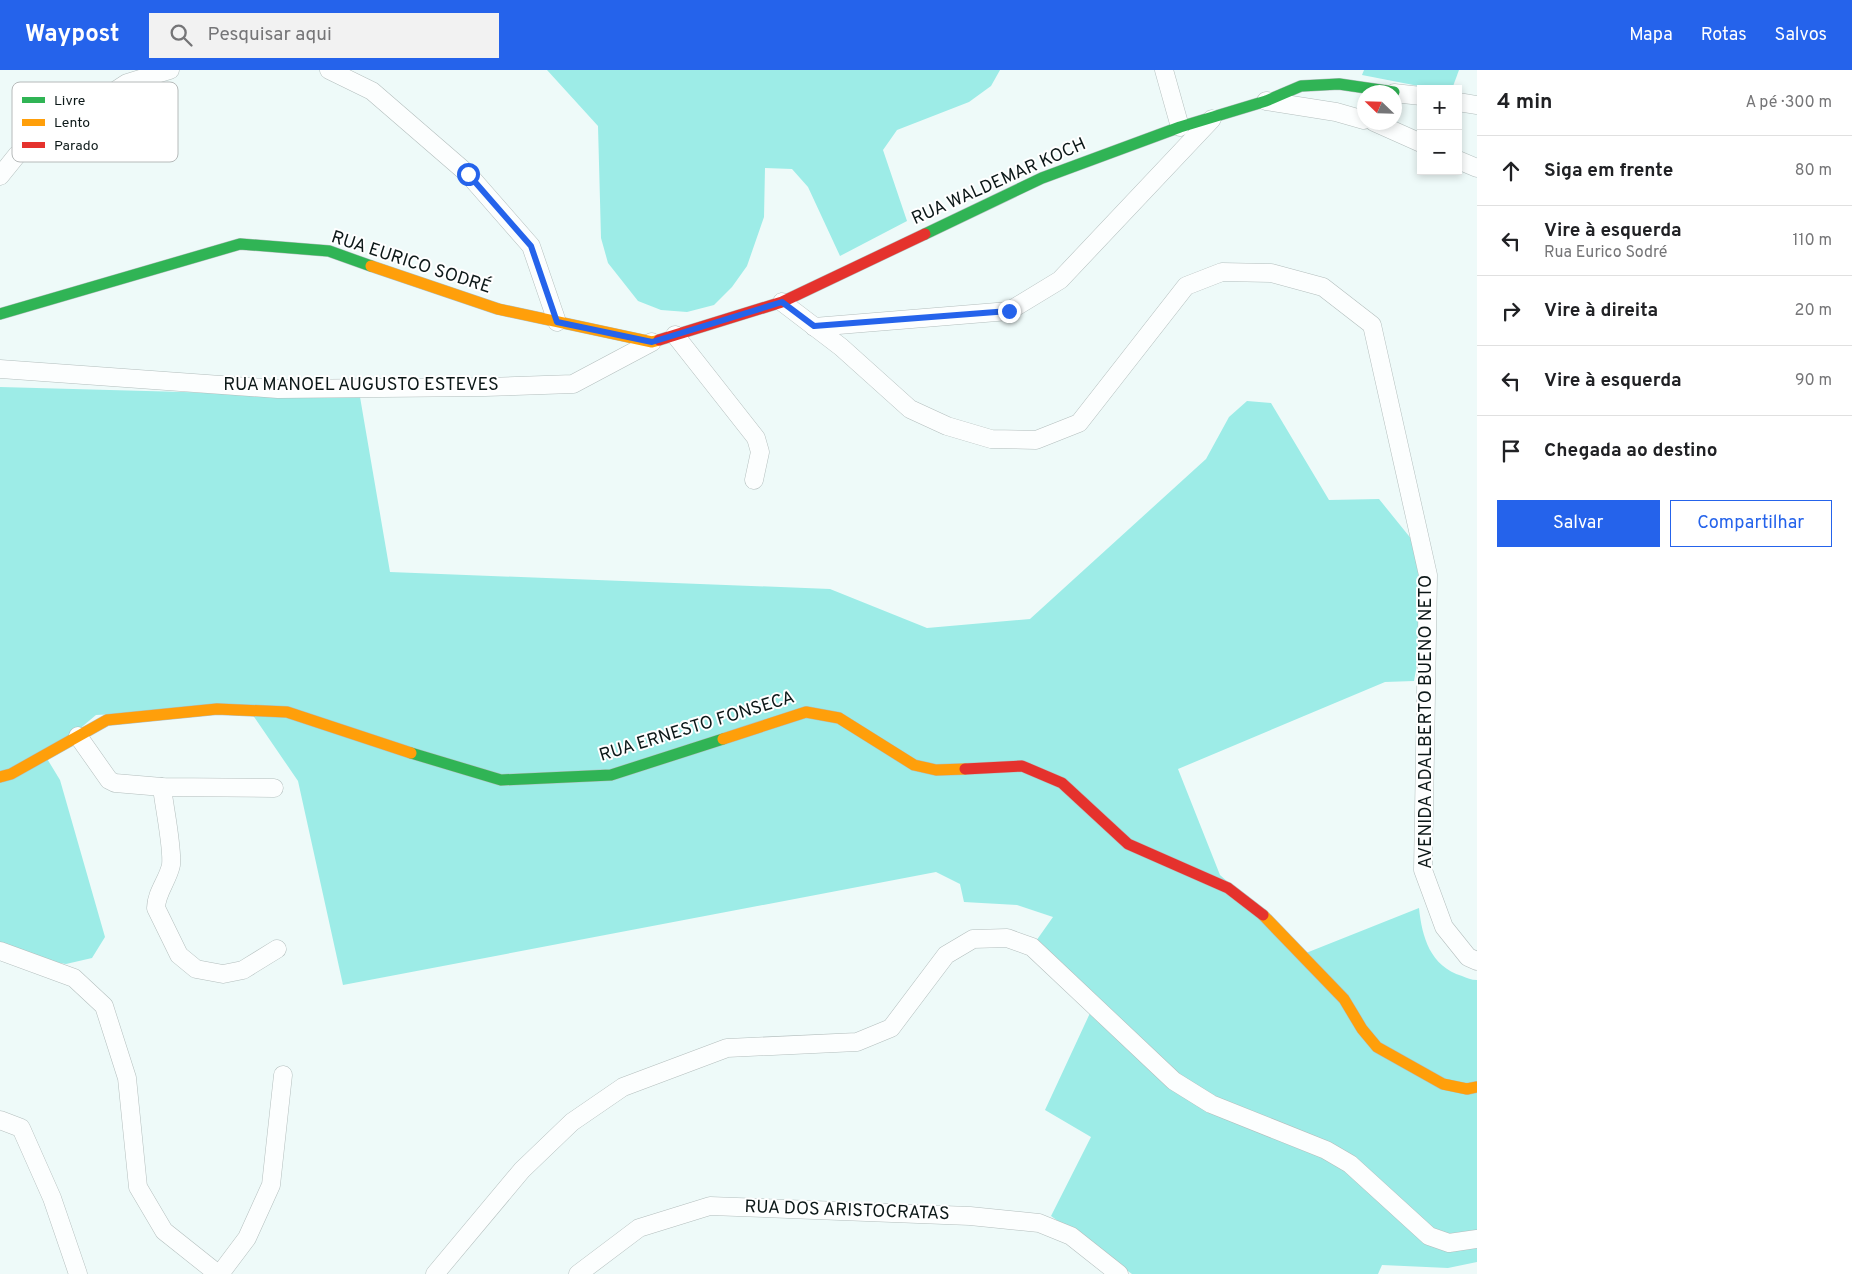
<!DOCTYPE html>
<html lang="pt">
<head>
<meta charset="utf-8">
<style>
	:root { --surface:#fff; --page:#f2f2f2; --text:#202124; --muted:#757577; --line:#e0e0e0; --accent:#2563eb }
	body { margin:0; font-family:Overpass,sans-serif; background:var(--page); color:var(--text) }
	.controls { position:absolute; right:15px; top:15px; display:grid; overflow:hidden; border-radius:0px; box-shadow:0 2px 8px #0003 }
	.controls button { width:45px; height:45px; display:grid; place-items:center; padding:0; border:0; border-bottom:1px solid var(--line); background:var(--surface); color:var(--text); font:25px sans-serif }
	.compass { position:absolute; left:1357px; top:15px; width:45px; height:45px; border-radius:50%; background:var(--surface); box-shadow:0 2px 8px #0003; rotate:293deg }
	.stop { position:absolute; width:15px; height:15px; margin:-11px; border:4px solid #2563eb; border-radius:50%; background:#fff }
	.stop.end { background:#2563eb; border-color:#fff; box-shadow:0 1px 5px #0008 }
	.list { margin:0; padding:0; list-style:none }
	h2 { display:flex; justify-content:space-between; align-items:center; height:65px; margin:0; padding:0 20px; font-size:21px }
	h2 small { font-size:16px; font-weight:400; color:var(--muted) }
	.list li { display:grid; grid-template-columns:32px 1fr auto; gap:15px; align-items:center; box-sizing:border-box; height:70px; padding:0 20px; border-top:1px solid var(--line) }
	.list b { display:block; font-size:19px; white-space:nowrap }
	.list p { margin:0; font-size:16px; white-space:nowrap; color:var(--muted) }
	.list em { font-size:16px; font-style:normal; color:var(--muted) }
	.actions { display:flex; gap:10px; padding:15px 20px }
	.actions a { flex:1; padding:11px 0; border:1px solid var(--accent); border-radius:0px; text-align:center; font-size:18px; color:var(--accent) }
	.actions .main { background:var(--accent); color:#fff }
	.icon { flex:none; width:28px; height:28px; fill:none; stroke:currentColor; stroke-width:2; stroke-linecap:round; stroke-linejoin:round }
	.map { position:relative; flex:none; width:1477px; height:1204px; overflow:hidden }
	header { display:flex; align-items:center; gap:30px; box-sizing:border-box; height:70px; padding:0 25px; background:var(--accent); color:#fff }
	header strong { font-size:24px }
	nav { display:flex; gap:28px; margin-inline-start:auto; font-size:18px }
	.search { width:350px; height:45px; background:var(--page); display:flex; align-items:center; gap:12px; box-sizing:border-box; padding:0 18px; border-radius:0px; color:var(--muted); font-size:19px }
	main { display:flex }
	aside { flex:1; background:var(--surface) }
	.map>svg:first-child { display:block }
	.forest { fill:#9dece7 }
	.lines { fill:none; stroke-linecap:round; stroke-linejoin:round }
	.street-casing { stroke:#b3bebd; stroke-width:19 }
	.fast-casing { stroke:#b3bebd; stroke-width:12 }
	.slow-casing { stroke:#b3bebd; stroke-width:12 }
	.jam-casing { stroke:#b3bebd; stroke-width:12 }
	.street { stroke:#fcfefe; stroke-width:18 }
	.fast { stroke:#30b455; stroke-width:11 }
	.slow { stroke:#ff9f0a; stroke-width:11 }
	.jam { stroke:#e5322d; stroke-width:11 }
	.route { stroke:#2563eb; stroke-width:6 }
	.labels { text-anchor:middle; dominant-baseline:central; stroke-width:4; stroke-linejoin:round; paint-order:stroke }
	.street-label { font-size:18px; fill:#0c1818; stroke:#fff }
	.key { fill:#fff; stroke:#b6baba; stroke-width:1 }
	.key-label { font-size:14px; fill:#0c1818 }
</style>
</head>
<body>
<header>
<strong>Waypost</strong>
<div class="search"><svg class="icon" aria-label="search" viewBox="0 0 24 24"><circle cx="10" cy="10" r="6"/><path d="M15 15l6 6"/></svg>Pesquisar aqui</div>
<nav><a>Mapa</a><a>Rotas</a><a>Salvos</a></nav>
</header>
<main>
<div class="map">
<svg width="1477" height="1204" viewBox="0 0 1477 1204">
	<rect width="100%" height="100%" fill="#eefaf9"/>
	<g class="forest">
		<polygon points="547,0 1000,0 991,16 969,32 897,60 883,80 907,151 840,186 808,117 792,99 765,98 764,147 747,196 732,217 714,235 687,242 661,240 638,231 608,193 601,168 598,56"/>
		<polygon points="1364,0 1459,0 1452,19 1434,19 1362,5"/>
		<path d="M 0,317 L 360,327 L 390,502 L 830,519 L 927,558 L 1030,549 L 1206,389 L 1229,347 L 1247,331 L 1271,333 L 1329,430 L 1379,429 L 1417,476 L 1424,555 L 1414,611 L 1385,612 L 1178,699 L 1220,805 L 1306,883 L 1419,838 C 1422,867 1430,896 1462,906 C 1467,908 1471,910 1477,910 L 1477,1192 L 1448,1198 L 1382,1195 L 1378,1204 L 1132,1204 L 1051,1146 L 1091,1067 L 1045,1040 L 1097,928 L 1036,871 L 1053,847 L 1017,835 L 964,832 L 960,814 L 936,802 L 343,915 L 298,711 L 248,638 L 96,645 L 46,687 L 60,710 L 105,867 L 92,888 L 66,894 L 42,890 L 0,875 Z"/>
	</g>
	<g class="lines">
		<g class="street-casing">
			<g id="street">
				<polyline points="329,0 372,21 468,104 531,176 557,252"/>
				<polyline points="1164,0 1180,57"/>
				<polyline points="1394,23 1421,26"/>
				<polyline points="1266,31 1336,42 1364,50"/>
				<polyline points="1458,32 1477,35"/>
				<polyline points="1374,52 1421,73"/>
				<polyline points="1458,90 1477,98"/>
				<polyline points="0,106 17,85 127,13 170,0"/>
				<polyline points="782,232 841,277 910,339 947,356 991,369 1036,370 1079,353 1186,216 1222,202 1271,203 1323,217 1372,255 1428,505 1423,800 1444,857 1468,887 1477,891"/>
				<polyline points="814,257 1009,241 1060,210 1212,49"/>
				<polyline points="675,265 756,368 760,382 754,410"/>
				<polyline points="0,299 278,319 485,317 573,314 652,272"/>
				<polyline points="78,666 109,710 115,713 162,717 274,718"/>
				<path d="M 162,717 C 164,736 173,778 171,795 C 168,810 156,823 156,838 L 179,885 L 196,899 L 223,904 L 243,900 L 277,879"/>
				<polyline points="0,881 74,908 104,936 127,1008 138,1117 164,1161 218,1204"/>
				<polyline points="0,1050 21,1058 52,1128 78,1204"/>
				<polyline points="220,1204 247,1168 271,1115 283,1005"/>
				<polyline points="435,1204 522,1100 572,1052 623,1017 727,978 857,972 891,958 946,885 973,869 1007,868 1032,877 1174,1011 1211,1034 1326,1080 1350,1094 1429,1166 1449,1173 1477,1169"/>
				<polyline points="578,1204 639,1158 710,1136 970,1146 1039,1153 1071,1166 1119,1204"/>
			</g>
		</g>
		<g class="fast-casing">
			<g id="fast">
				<polyline points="925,164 1042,108 1180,57 1266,31 1301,16 1339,14 1394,22"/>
				<polyline points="0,244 240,174 329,181 371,196"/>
				<polyline points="411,683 501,710 611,705 723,669"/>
			</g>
		</g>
		<g class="slow-casing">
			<g id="slow">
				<polyline points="371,196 498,239 652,272 659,270"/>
				<polyline points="723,669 806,642 839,648 914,695 936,700 965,699"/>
				<polyline points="0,707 11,704 107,650 217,639 287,642 411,683"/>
				<polyline points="1263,845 1344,929 1362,959 1377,977 1443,1014 1467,1019 1477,1017"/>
			</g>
		</g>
		<g class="jam-casing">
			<g id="jam">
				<polyline points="659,270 782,232 925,164"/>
				<polyline points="965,699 1022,696 1062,713 1128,774 1228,818 1263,845"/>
			</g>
		</g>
		<use href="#street" class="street"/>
		<use href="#fast" class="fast"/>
		<use href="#slow" class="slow"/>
		<use href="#jam" class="jam"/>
	</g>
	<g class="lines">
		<polyline class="route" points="468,104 531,176 557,252 652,272 782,232 814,256 1009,241"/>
	</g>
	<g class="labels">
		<g class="street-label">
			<text transform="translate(999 112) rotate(-24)">RUA WALDEMAR KOCH</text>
			<text transform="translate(411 193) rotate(18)">RUA EURICO SODRÉ</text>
			<text x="361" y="315">RUA MANOEL AUGUSTO ESTEVES</text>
			<text transform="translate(1426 652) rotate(-90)">AVENIDA ADALBERTO BUENO NETO</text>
			<text transform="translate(697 657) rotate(-17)">RUA ERNESTO FONSECA</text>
			<text transform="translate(847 1141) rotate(2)">RUA DOS ARISTOCRATAS</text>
		</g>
	</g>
	<rect x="12" y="12" width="166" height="80" rx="8" class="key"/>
	<rect x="22" y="27" width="23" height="6" fill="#30b455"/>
	<rect x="22" y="49" width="23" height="7" fill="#ff9f0a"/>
	<rect x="22" y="72" width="23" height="6" fill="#e5322d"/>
	<g class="key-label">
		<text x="54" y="35">Livre</text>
		<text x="54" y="57">Lento</text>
		<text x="54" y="80">Parado</text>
	</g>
</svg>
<div class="controls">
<button>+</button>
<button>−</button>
</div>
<svg class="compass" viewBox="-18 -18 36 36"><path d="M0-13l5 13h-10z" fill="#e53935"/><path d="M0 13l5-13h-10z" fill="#757577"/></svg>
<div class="stop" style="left:468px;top:104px"></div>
<div class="stop end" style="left:1009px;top:241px"></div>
</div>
<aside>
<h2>4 min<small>A pé · 300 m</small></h2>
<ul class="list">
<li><svg class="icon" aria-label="ahead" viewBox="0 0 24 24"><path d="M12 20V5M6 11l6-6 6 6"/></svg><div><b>Siga em frente</b></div><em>80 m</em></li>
<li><svg class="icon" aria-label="left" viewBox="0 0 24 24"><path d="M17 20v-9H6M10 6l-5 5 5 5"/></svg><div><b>Vire à esquerda</b><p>Rua Eurico Sodré</p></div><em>110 m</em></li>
<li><svg class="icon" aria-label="right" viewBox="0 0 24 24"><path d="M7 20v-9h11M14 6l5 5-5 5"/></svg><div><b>Vire à direita</b></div><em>20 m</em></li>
<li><svg class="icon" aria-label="left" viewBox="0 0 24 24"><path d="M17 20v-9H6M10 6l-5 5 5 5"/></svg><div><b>Vire à esquerda</b></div><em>90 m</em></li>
<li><svg class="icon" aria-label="arrive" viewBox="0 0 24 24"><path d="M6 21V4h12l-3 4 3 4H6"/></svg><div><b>Chegada ao destino</b></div></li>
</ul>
<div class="actions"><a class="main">Salvar</a><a>Compartilhar</a></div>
</aside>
</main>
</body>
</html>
